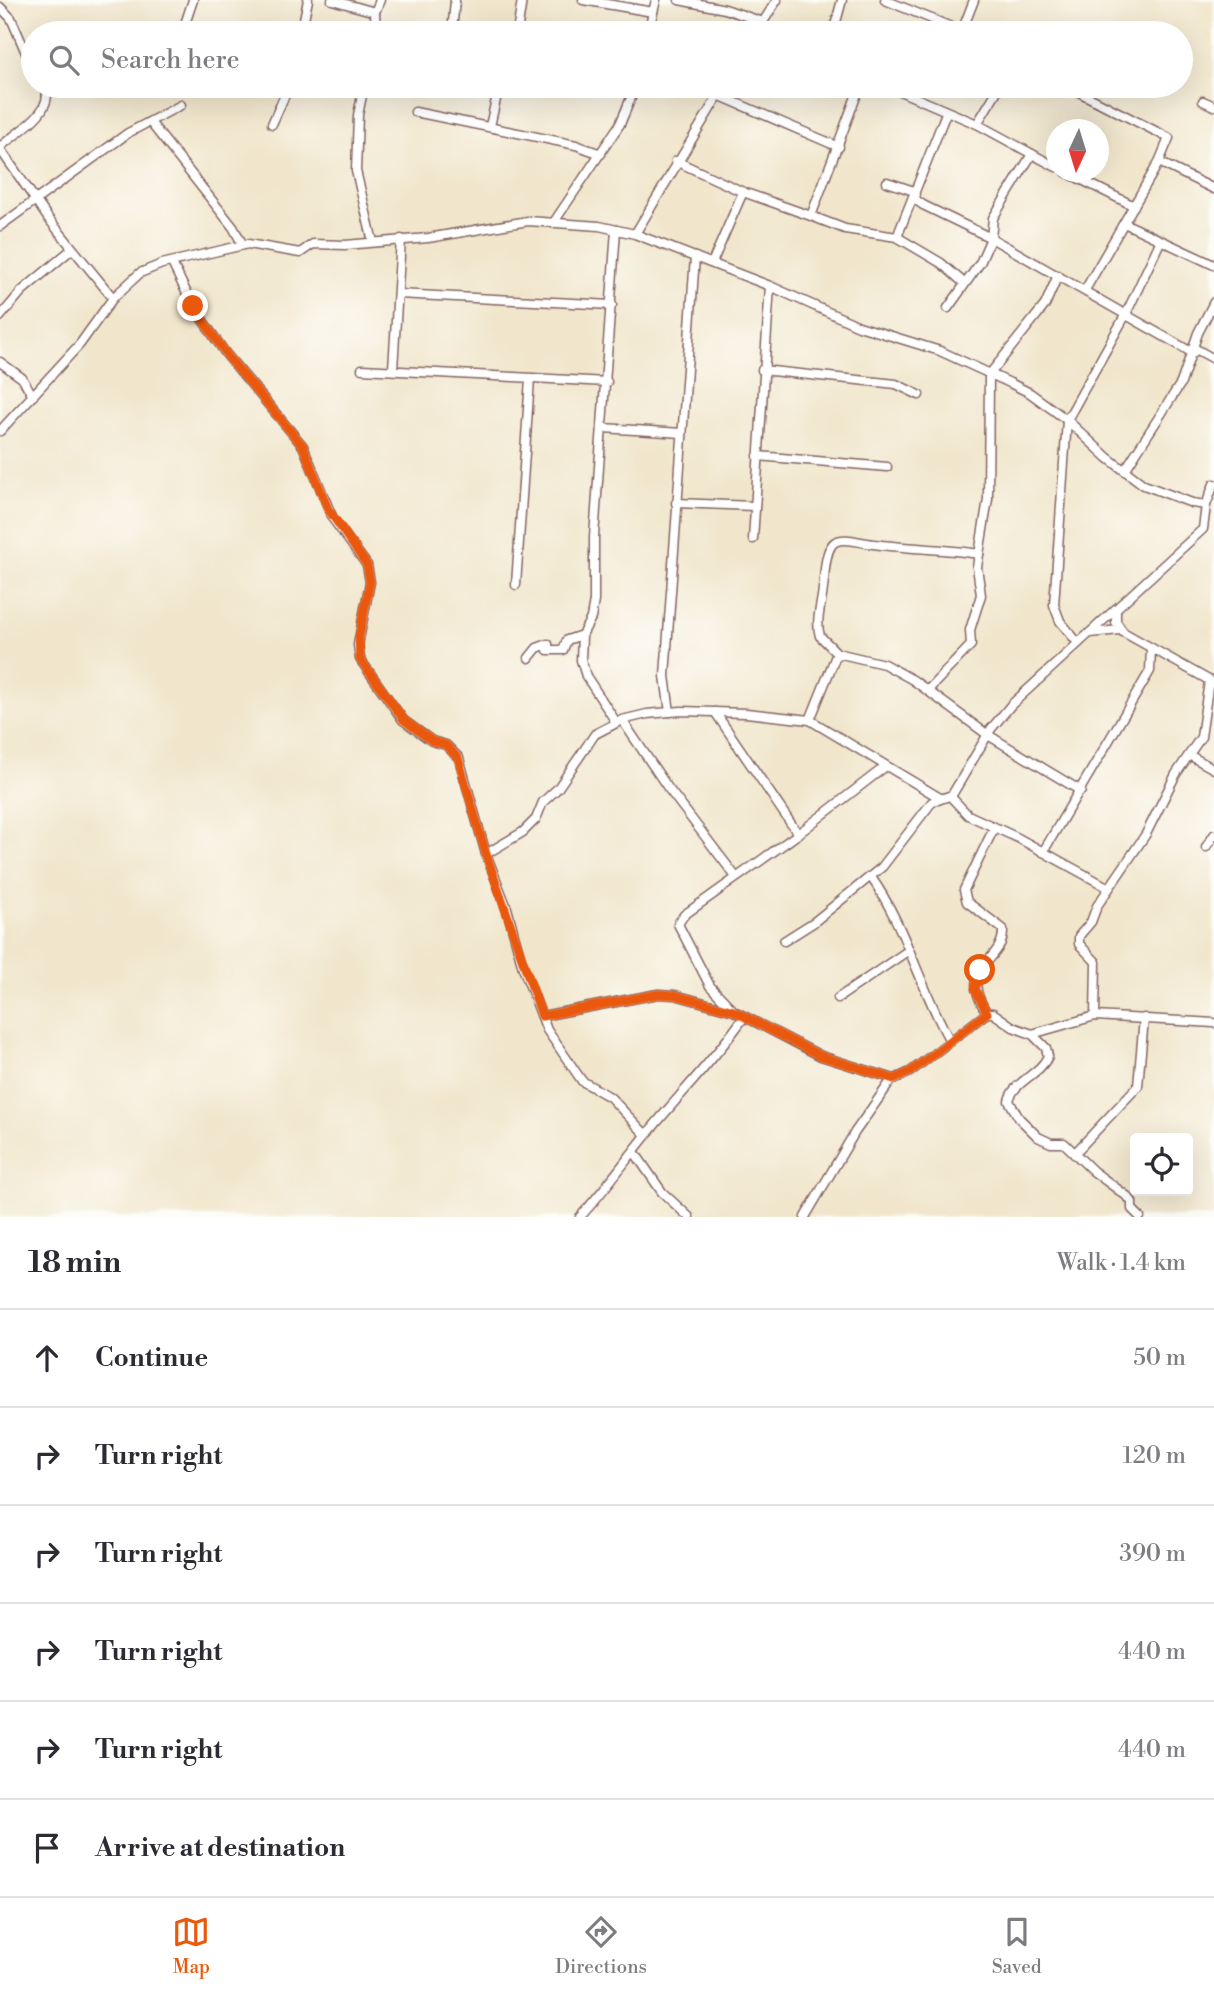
<!DOCTYPE html>
<html lang="en">
<head>
<meta charset="utf-8">
<style>
	:root { --surface:#fff; --page:#f7f7f7; --text:#2b2b33; --muted:#7c7c81; --line:#e1e1e2; --accent:#ea580c }
	body { margin:0; font-family:"Libre Bodoni",serif; background:var(--page); color:var(--text) }
	.controls { position:absolute; right:21px; bottom:21px; display:grid; overflow:hidden; border-radius:7px; box-shadow:0 7px 28px #0002 }
	.controls button { width:63px; height:63px; display:grid; place-items:center; padding:0; border:0; border-bottom:2px solid var(--line); background:var(--surface); color:var(--text); font:35px sans-serif }
	.compass { position:absolute; left:1046px; top:119px; width:63px; height:63px; border-radius:50%; background:var(--surface); box-shadow:0 7px 28px #0002; rotate:184deg }
	.stop { position:absolute; width:21px; height:21px; margin:-16px; border:5px solid #ea580c; border-radius:50%; background:#fff }
	.stop.end { background:#ea580c; border-color:#fff; box-shadow:0 2px 7px #0008 }
	.list { margin:0; padding:0; list-style:none }
	h2 { display:flex; justify-content:space-between; align-items:center; height:91px; margin:0; padding:0 28px; font-size:30px }
	h2 small { font-size:23px; font-weight:400; color:var(--muted) }
	.list li { display:grid; grid-template-columns:46px 1fr auto; gap:21px; align-items:center; box-sizing:border-box; height:98px; padding:0 28px; border-top:2px solid var(--line) }
	.list b { display:block; font-size:26px; white-space:nowrap }
	.list em { font-size:23px; font-style:normal; color:var(--muted) }
	.icon { flex:none; width:38px; height:38px; fill:none; stroke:currentColor; stroke-width:2; stroke-linecap:round; stroke-linejoin:round }
	.map { position:relative; flex:none; width:1214px; height:1217px; overflow:hidden }
	.search { position:absolute; background:var(--surface); box-shadow:0 7px 28px #0002; left:21px; right:21px; top:21px; height:77px; display:flex; align-items:center; gap:18px; box-sizing:border-box; padding:0 24px; border-radius:38px; color:var(--muted); font-size:26px }
	.sheet { height:679px; background:var(--surface) }
	nav { display:flex; justify-content:space-around; align-items:center; box-sizing:border-box; height:98px; border-top:2px solid var(--line); background:var(--surface); font-size:19px; color:var(--muted) }
	nav a { display:grid; justify-items:center; gap:4px }
	nav .on { color:var(--accent) }
	.map>svg:first-child { display:block }
	.lines { fill:none; stroke-linecap:round; stroke-linejoin:round }
	.street-casing { stroke:#846563; stroke-width:11 }
	.street { stroke:#fff; stroke-width:8 }
	.route { stroke:#ea580c; stroke-width:9 }
</style>
</head>
<body>
<div class="map">
<svg width="1214" height="1217" viewBox="0 0 1214 1217">
	<rect width="100%" height="100%" fill="#fdfcf7"/>
	<filter id="ink" filterUnits="userSpaceOnUse"><feTurbulence type="fractalNoise" baseFrequency=".0143" numOctaves="2"/><feDisplacementMap in="SourceGraphic" scale="14" xChannelSelector="R" yChannelSelector="G"/><feConvolveMatrix kernelMatrix="1 2 1 2 8 2 1 2 1" color-interpolation-filters="sRGB"/></filter>
	<filter id="wash" filterUnits="userSpaceOnUse"><feTurbulence type="fractalNoise" baseFrequency=".00686" numOctaves="4" result="noise"/><feDisplacementMap in="SourceGraphic" scale="28" xChannelSelector="R" yChannelSelector="G"/><feGaussianBlur stdDeviation="1.57" result="paint"/><feColorMatrix in="noise" values="0 0 0 0 0 0 0 0 0 0 0 0 0 0 0 0 0 1.4 0 .05"/><feComposite in="paint" operator="in"/></filter>
	<g filter="url(#wash)">
		<rect width="100%" height="100%" fill="#f1e6cc"/>
	</g>
	<g filter="url(#ink)">
		<g class="lines">
			<g class="street-casing">
				<g id="street">
					<polyline points="332,0 375,12"/>
					<polyline points="583,0 653,12"/>
					<polyline points="679,0 725,9 763,22"/>
					<polyline points="885,0 966,33"/>
					<polyline points="0,7 11,18 33,69"/>
					<polyline points="186,27 206,33"/>
					<polyline points="962,31 974,0"/>
					<polyline points="182,33 193,0"/>
					<polyline points="301,33 308,0"/>
					<polyline points="376,33 375,12 380,0"/>
					<polyline points="452,33 455,0"/>
					<polyline points="517,33 522,0"/>
					<polyline points="648,33 656,0"/>
					<polyline points="756,33 777,0"/>
					<polyline points="833,33 842,0"/>
					<polyline points="364,86 358,115 356,171 373,242"/>
					<polyline points="622,86 635,89"/>
					<polyline points="888,86 977,124 1056,167"/>
					<polyline points="1067,86 1169,138 1159,162 1085,290"/>
					<polyline points="718,95 839,147"/>
					<polyline points="1203,101 1214,106"/>
					<polyline points="415,112 576,145 601,154"/>
					<polyline points="946,113 897,237 941,263 964,283"/>
					<polyline points="150,122 233,227 243,245"/>
					<polyline points="272,124 289,86"/>
					<polyline points="977,124 1000,86"/>
					<polyline points="490,126 499,86"/>
					<path d="M 0,147 C 17,132 56,111 45,86"/>
					<polyline points="0,149 48,218 113,298"/>
					<polyline points="676,161 743,192 811,216 860,86"/>
					<polyline points="1159,162 1214,189"/>
					<polyline points="1066,172 1134,206"/>
					<polyline points="887,182 914,191 916,200 923,205 991,238 1193,353"/>
					<polyline points="811,216 845,229 897,237"/>
					<polyline points="554,222 620,124 636,86"/>
					<polyline points="1124,223 1214,265"/>
					<polyline points="0,226 128,133 181,105"/>
					<polyline points="616,230 594,537 594,601 591,618 582,635 581,660 586,676 616,722"/>
					<polyline points="635,234 724,86"/>
					<polyline points="172,263 193,306 226,354 303,446 333,519 367,565 370,582 358,645 360,659 403,720 432,741 446,745 459,758 486,854 507,908 523,968 547,1030 582,1081 610,1097 646,1135"/>
					<polyline points="712,263 743,192"/>
					<polyline points="398,294 612,305"/>
					<polyline points="948,308 980,263 991,238 993,218 1032,154"/>
					<polyline points="0,317 22,291 72,249"/>
					<polyline points="1194,348 1214,359"/>
					<polyline points="0,362 22,378 33,396"/>
					<polyline points="362,369 607,382"/>
					<polyline points="393,369 401,239"/>
					<polyline points="762,370 896,384 919,395"/>
					<polyline points="603,428 682,433"/>
					<polyline points="0,431 80,344 113,298 140,273 162,264 248,244 300,253 313,244 345,245 428,238 528,221 599,226 635,234 770,286 859,326 940,351 1010,383 1030,393 1067,420 1108,458 1144,485 1192,503 1206,505"/>
					<polyline points="758,456 887,467"/>
					<polyline points="1125,470 1181,383 1198,333 1214,302"/>
					<polyline points="676,503 754,506"/>
					<polyline points="753,539 770,286"/>
					<path d="M 979,554 C 941,548 904,549 867,543 C 858,542 844,537 835,542 C 824,549 825,577 823,588 C 822,604 815,620 820,636 L 837,653 L 884,664 L 913,680 L 988,735 L 1081,791"/>
					<polyline points="516,585 530,379"/>
					<polyline points="1116,609 1116,622 1123,632 1214,683"/>
					<polyline points="1090,633 1120,630"/>
					<polyline points="1078,643 1060,621 1054,605 1067,420 1126,314 1160,242"/>
					<polyline points="529,658 537,648 548,644 548,650 563,650 567,640 582,635"/>
					<polyline points="928,690 971,645 970,630 981,595 977,567 988,499 989,375 1045,305 1058,275"/>
					<polyline points="670,712 665,676 695,257"/>
					<polyline points="715,712 798,834"/>
					<polyline points="622,720 668,788 736,877"/>
					<polyline points="810,720 837,653"/>
					<polyline points="1189,755 1214,769"/>
					<polyline points="886,766 798,834 684,915 678,924 710,986 734,1011 821,1056 894,1079"/>
					<polyline points="950,796 968,815 1018,838 1109,888"/>
					<path d="M 994,828 L 964,890 L 967,902 L 1003,929 C 1005,964 955,964 987,1013 L 993,1013 L 1013,1027 L 1032,1034 L 1095,1016 L 1214,1023"/>
					<polyline points="1206,847 1214,835"/>
					<polyline points="1043,852 1150,671 1151,648"/>
					<polyline points="486,854 523,832 536,819 543,802 558,788 595,734 622,720 647,714 681,711 746,713 810,720 940,798"/>
					<path d="M 871,877 C 905,925 920,988 950,1041"/>
					<polyline points="784,941 814,922 882,867 932,802 952,795 991,729 1011,705 1203,529 1206,505 1214,484"/>
					<polyline points="838,998 909,950"/>
					<polyline points="542,1016 658,994 675,995 734,1011"/>
					<polyline points="1095,1016 1096,962 1079,944 1079,936 1091,922 1097,906 1146,834 1176,774 1201,737 1209,681"/>
					<path d="M 1032,1034 L 1046,1048 L 1048,1056 C 1040,1075 1013,1081 1009,1101 L 1019,1118 L 1038,1137 L 1051,1143 L 1064,1143 L 1093,1171 L 1128,1197 L 1132,1202 L 1132,1209 L 1140,1217"/>
					<polyline points="635,1153 662,1192 689,1217"/>
					<polyline points="1074,1154 1138,1086 1144,1018"/>
					<path d="M 580,1217 C 605,1190 625,1161 648,1133 C 680,1094 715,1059 744,1017"/>
					<polyline points="805,1217 855,1132 891,1081 910,1072 987,1013"/>
				</g>
			</g>
			<use href="#street" class="street"/>
		</g>
	</g>
	<g class="lines" filter="url(#ink)">
		<polyline class="route" points="193,306 229,358 303,446 328,509 367,565 370,582 359,637 360,659 404,720 432,741 446,745 458,758 486,854 542,1016 658,994 675,995 734,1011 821,1056 894,1079 910,1072 987,1013 975,989 980,970"/>
	</g>
</svg>
<div class="controls">
<button><svg class="icon" aria-label="locate" viewBox="0 0 24 24"><circle cx="12" cy="12" r="6"/><path d="M12 2v4M12 18v4M2 12h4M18 12h4"/></svg></button>
</div>
<svg class="compass" viewBox="-18 -18 36 36"><path d="M0-13l5 13h-10z" fill="#e53935"/><path d="M0 13l5-13h-10z" fill="#7c7c81"/></svg>
<div class="stop" style="left:980px;top:970px"></div>
<div class="stop end" style="left:193px;top:306px"></div>
<div class="search"><svg class="icon" aria-label="search" viewBox="0 0 24 24"><circle cx="10" cy="10" r="6"/><path d="M15 15l6 6"/></svg>Search here</div>
</div>
<section class="sheet">
<h2>18 min<small>Walk · 1.4 km</small></h2>
<ul class="list">
<li><svg class="icon" aria-label="ahead" viewBox="0 0 24 24"><path d="M12 20V5M6 11l6-6 6 6"/></svg><div><b>Continue</b></div><em>50 m</em></li>
<li><svg class="icon" aria-label="right" viewBox="0 0 24 24"><path d="M7 20v-9h11M14 6l5 5-5 5"/></svg><div><b>Turn right</b></div><em>120 m</em></li>
<li><svg class="icon" aria-label="right" viewBox="0 0 24 24"><path d="M7 20v-9h11M14 6l5 5-5 5"/></svg><div><b>Turn right</b></div><em>390 m</em></li>
<li><svg class="icon" aria-label="right" viewBox="0 0 24 24"><path d="M7 20v-9h11M14 6l5 5-5 5"/></svg><div><b>Turn right</b></div><em>440 m</em></li>
<li><svg class="icon" aria-label="right" viewBox="0 0 24 24"><path d="M7 20v-9h11M14 6l5 5-5 5"/></svg><div><b>Turn right</b></div><em>440 m</em></li>
<li><svg class="icon" aria-label="arrive" viewBox="0 0 24 24"><path d="M6 21V4h12l-3 4 3 4H6"/></svg><div><b>Arrive at destination</b></div></li>
</ul>
</section>
<nav>
<a class="on"><svg class="icon" aria-label="map" viewBox="0 0 24 24"><path d="M3 6l6-2 6 2 6-2v14l-6 2-6-2-6 2zM9 4v14M15 6v14"/></svg>Map</a>
<a><svg class="icon" aria-label="directions" viewBox="0 0 24 24"><path d="M12 3l9 9-9 9-9-9zM9 14v-3h6M13 9l2 2-2 2"/></svg>Directions</a>
<a><svg class="icon" aria-label="saved" viewBox="0 0 24 24"><path d="M7 4h10v16l-5-4-5 4z"/></svg>Saved</a>
</nav>
</body>
</html>
